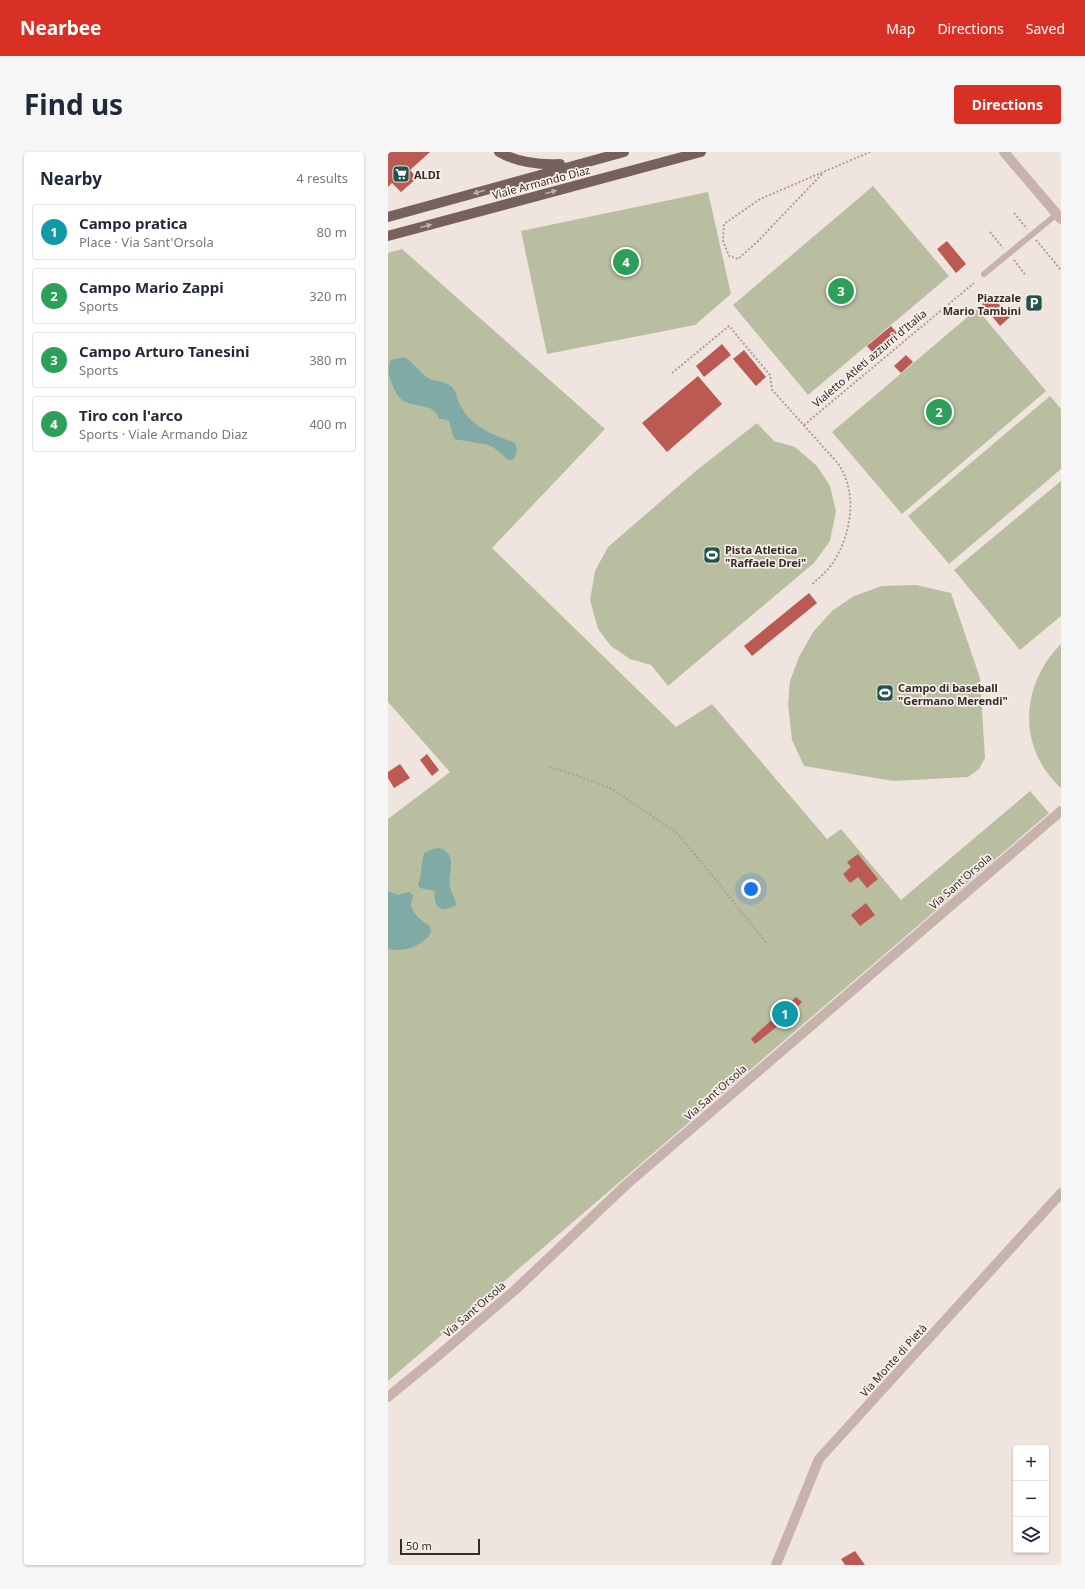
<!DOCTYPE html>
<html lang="en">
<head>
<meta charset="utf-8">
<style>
	:root { --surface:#fff; --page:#f6f6f7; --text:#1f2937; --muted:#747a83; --line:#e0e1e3; --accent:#d93025 }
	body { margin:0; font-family:"Noto Sans",sans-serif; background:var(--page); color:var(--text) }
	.controls { position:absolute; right:12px; bottom:12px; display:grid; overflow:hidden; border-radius:4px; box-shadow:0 1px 3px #0004 }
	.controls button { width:36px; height:36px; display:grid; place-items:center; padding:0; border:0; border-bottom:1px solid var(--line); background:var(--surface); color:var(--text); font:20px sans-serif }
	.scale { position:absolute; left:12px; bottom:10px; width:80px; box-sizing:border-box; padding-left:4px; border:2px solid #362b2a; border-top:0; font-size:11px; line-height:14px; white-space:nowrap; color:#362b2a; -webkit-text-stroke:3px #f8efea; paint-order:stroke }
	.you { position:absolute; left:363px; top:737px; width:14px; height:14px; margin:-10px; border:3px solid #fff; border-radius:50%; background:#1a73e8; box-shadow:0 0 0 6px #1a73e833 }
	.badge { display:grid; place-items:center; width:26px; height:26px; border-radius:50%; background:var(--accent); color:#fff; font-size:13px; font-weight:700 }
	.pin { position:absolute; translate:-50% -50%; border:2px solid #fff; box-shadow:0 1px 4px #0006 }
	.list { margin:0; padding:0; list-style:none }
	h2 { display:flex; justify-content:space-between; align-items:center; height:52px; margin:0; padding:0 16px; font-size:17px }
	h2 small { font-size:13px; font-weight:400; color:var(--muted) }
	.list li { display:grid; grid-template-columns:26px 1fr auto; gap:12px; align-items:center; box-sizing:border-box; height:56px; margin:0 8px 8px; padding:0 8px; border:1px solid var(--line); border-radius:4px }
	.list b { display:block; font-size:15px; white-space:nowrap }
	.list p { margin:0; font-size:13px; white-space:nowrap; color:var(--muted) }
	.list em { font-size:13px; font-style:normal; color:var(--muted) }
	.icon { flex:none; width:22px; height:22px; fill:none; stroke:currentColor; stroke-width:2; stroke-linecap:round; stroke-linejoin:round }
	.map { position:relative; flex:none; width:673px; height:1413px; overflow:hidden; border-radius:4px }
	header { display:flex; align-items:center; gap:24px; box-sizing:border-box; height:56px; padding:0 20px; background:var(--accent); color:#fff }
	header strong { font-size:19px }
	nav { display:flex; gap:22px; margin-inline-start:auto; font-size:14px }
	.intro { display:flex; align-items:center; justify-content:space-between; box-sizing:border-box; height:96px; padding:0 24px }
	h1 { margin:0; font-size:28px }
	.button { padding:10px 18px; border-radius:4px; background:var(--accent); color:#fff; font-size:14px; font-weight:700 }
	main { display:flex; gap:24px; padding:0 24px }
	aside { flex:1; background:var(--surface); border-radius:4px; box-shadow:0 1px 3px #0004 }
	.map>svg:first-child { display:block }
	.green { fill:#b9bea0 }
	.water { fill:#80aaa5 }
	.building { fill:#ba5a53 }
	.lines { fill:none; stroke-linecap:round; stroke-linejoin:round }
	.path { stroke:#b39d96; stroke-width:2; stroke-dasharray:2 2; stroke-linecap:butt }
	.lane { stroke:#c7b3ab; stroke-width:6 }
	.street { stroke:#c7b3ab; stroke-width:10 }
	.primary { stroke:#76615c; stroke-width:10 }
	.oneway { fill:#beafaa }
	.labels { text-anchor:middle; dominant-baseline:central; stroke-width:3.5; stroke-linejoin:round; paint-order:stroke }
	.poi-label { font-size:11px; font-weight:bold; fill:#362b2a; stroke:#f8efea; text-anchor:start }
	.street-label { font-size:11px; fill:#362b2a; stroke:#f8efea }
</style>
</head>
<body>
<header>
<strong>Nearbee</strong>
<nav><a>Map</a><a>Directions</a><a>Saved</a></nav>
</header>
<div class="intro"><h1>Find us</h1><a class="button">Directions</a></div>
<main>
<aside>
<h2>Nearby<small>4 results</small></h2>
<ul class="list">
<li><span class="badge" style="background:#0f9aa8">1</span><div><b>Campo pratica</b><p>Place · Via Sant'Orsola</p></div><em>80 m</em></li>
<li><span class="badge" style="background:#2e9e5b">2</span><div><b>Campo Mario Zappi</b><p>Sports</p></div><em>320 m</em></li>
<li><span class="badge" style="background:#2e9e5b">3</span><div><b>Campo Arturo Tanesini</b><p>Sports</p></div><em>380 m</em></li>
<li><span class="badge" style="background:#2e9e5b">4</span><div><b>Tiro con l'arco</b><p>Sports · Viale Armando Diaz</p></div><em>400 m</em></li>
</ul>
</aside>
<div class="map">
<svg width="673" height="1413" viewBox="0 0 673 1413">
	<rect width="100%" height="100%" fill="#f0e5de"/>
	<g class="green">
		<polygon points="485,34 561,124 420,243 345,153"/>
		<polygon points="320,40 343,142 307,173 159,202 133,79"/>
		<polygon points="14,97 217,277 104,396 288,575 324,552 439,687 453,677 513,748 642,639 661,661 0,1229 0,667 62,620 0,550 0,101"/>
		<polygon points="589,157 658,239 514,362 444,280"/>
		<polygon points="662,244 673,257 673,317 561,412 520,364"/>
		<polygon points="369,271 386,289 407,295 429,314 442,334 448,359 442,389 426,411 280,534 263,513 242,507 223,494 210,477 202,448 207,419 220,395 309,318"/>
		<polygon points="673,329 673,464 632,498 566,418"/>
		<polygon points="528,433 563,441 592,526 597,606 591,617 580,625 505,629 416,614 404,588 400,553 402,529 411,505 425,480 444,459 466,444 494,434"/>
		<path d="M 673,492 L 673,636 C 629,596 632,533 673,492 Z"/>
	</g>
	<g class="water">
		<path d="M 16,205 C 26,210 31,221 42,227 C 49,230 59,229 65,236 C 69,241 69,248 72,253 C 84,276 104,282 127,291 L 129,298 L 126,307 L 120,308 L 109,298 L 101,293 L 66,287 L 61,269 L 55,267 L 51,267 C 47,249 21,257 12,246 C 7,241 4,232 2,226 C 0,220 0,213 3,208 Z"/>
		<path d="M 52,696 C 71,704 59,720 62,735 C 63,742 68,746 68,753 C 54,762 44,755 47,739 L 32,736 L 30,733 C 34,722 33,712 36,701 L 44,697 Z"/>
		<path d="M 0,739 L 10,743 L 21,740 L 25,743 C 25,746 23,749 23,752 C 24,762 34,769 42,774 L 43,781 C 34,794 16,801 0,797 Z"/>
	</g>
	<g class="building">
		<polygon points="0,0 42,0 22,18 29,26 13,40 4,31 0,35"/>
		<polygon points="559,89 578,112 568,121 549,97"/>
		<polygon points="604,144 622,165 612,174 594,152"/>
		<polygon points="503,174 509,181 485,201 479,194"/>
		<polygon points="334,192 343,203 316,225 308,214"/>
		<polygon points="356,198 378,225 368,234 345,207"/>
		<polygon points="518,203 525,210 513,221 506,214"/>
		<polygon points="310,224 334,252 279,300 254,271"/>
		<polygon points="421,441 429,451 364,504 356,494"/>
		<polygon points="39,602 51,618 44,624 32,608"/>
		<polygon points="12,612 22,626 6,636 0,626 0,620"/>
		<polygon points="470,702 490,727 479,736 470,725 462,731 455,722 463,715 459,710"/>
		<polygon points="478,751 487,763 472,774 463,763"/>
		<polygon points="408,845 414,850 391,873 367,892 363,887"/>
		<polygon points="467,1399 477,1413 457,1413 453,1407"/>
	</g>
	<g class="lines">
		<g class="path">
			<polyline points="434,22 369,90 350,107 341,104 335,89 336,72 372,47 482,0"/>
			<polyline points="626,61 639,77"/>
			<polyline points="602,80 615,96"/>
			<polyline points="648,88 673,118"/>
			<polyline points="626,108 638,124"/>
			<path d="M 284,221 L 341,174 L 382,223 L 384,238 C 400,255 415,273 431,290 C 437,298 445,305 451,313 C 470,342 463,382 446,409 C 440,419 431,426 423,433"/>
			<polyline points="416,273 586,131"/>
			<polyline points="161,615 188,623 224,637 289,681 332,733 379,792"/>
		</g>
		<polyline class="lane" points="596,122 669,62"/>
		<g class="street">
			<polyline points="616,0 673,67"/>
			<polyline points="0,1245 51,1203 127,1138 239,1032 673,659"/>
			<polyline points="388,1413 431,1307 673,1041"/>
		</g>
		<g class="primary">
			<path d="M 111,0 C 130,11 150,13 172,12"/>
			<polyline points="0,65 236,0"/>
			<polyline points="0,84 313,0"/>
		</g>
	</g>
	<defs><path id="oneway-solid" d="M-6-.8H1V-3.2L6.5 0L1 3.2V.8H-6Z"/></defs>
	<g class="oneway">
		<use href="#oneway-solid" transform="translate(91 40) rotate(164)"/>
		<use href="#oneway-solid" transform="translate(163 40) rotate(-15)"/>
		<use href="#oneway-solid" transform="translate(38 74) rotate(-15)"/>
	</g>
	<defs>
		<g id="supermarket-square" transform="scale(0.9)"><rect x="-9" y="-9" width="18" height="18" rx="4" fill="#23534e" stroke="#f8efea"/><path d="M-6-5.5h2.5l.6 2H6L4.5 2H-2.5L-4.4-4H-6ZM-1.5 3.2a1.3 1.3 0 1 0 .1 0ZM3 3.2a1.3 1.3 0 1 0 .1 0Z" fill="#fff"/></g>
		<g id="parking-square" transform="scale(0.9)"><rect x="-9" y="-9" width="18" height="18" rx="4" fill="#23534e" stroke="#f8efea"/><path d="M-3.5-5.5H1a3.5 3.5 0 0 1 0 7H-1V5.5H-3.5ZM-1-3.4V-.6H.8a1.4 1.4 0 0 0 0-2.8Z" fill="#fff"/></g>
		<g id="stadium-square" transform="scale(0.9)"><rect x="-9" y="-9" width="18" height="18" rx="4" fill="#23534e" stroke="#f8efea"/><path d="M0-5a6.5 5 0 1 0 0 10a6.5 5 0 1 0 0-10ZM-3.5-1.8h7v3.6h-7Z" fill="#fff"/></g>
	</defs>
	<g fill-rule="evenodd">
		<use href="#supermarket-square" x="13" y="22"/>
		<use href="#parking-square" x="646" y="151"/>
		<use href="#stadium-square" x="324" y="403"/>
		<use href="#stadium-square" x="497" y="541"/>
	</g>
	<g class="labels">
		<g class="poi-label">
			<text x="26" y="22">ALDI</text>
			<text x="633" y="145" text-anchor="end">Piazzale<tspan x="633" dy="13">Mario Tambini</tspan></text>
			<text x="337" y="397">Pista Atletica<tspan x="337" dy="13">"Raffaele Drei"</tspan></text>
			<text x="510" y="535">Campo di baseball<tspan x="510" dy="13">"Germano Merendi"</tspan></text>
		</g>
		<g class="street-label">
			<text transform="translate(153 30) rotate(-15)">Viale Armando Diaz</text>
			<text transform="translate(481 206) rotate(-40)">Vialetto Atleti azzurri d'Italia</text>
			<text transform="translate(572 729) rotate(-41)">Via Sant'Orsola</text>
			<text transform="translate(327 940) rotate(-41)">Via Sant'Orsola</text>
			<text transform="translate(86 1157) rotate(-41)">Via Sant'Orsola</text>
			<text transform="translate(505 1208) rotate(-48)">Via Monte di Pietà</text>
		</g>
	</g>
</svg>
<div class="controls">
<button>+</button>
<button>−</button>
<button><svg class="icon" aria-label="layers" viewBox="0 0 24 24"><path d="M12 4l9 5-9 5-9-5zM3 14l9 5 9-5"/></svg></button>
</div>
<div class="scale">50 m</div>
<div class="you"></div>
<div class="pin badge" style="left:397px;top:862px;background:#0f9aa8">1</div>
<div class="pin badge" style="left:551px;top:260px;background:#2e9e5b">2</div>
<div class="pin badge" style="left:453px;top:139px;background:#2e9e5b">3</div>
<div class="pin badge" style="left:238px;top:110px;background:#2e9e5b">4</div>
</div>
</main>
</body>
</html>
